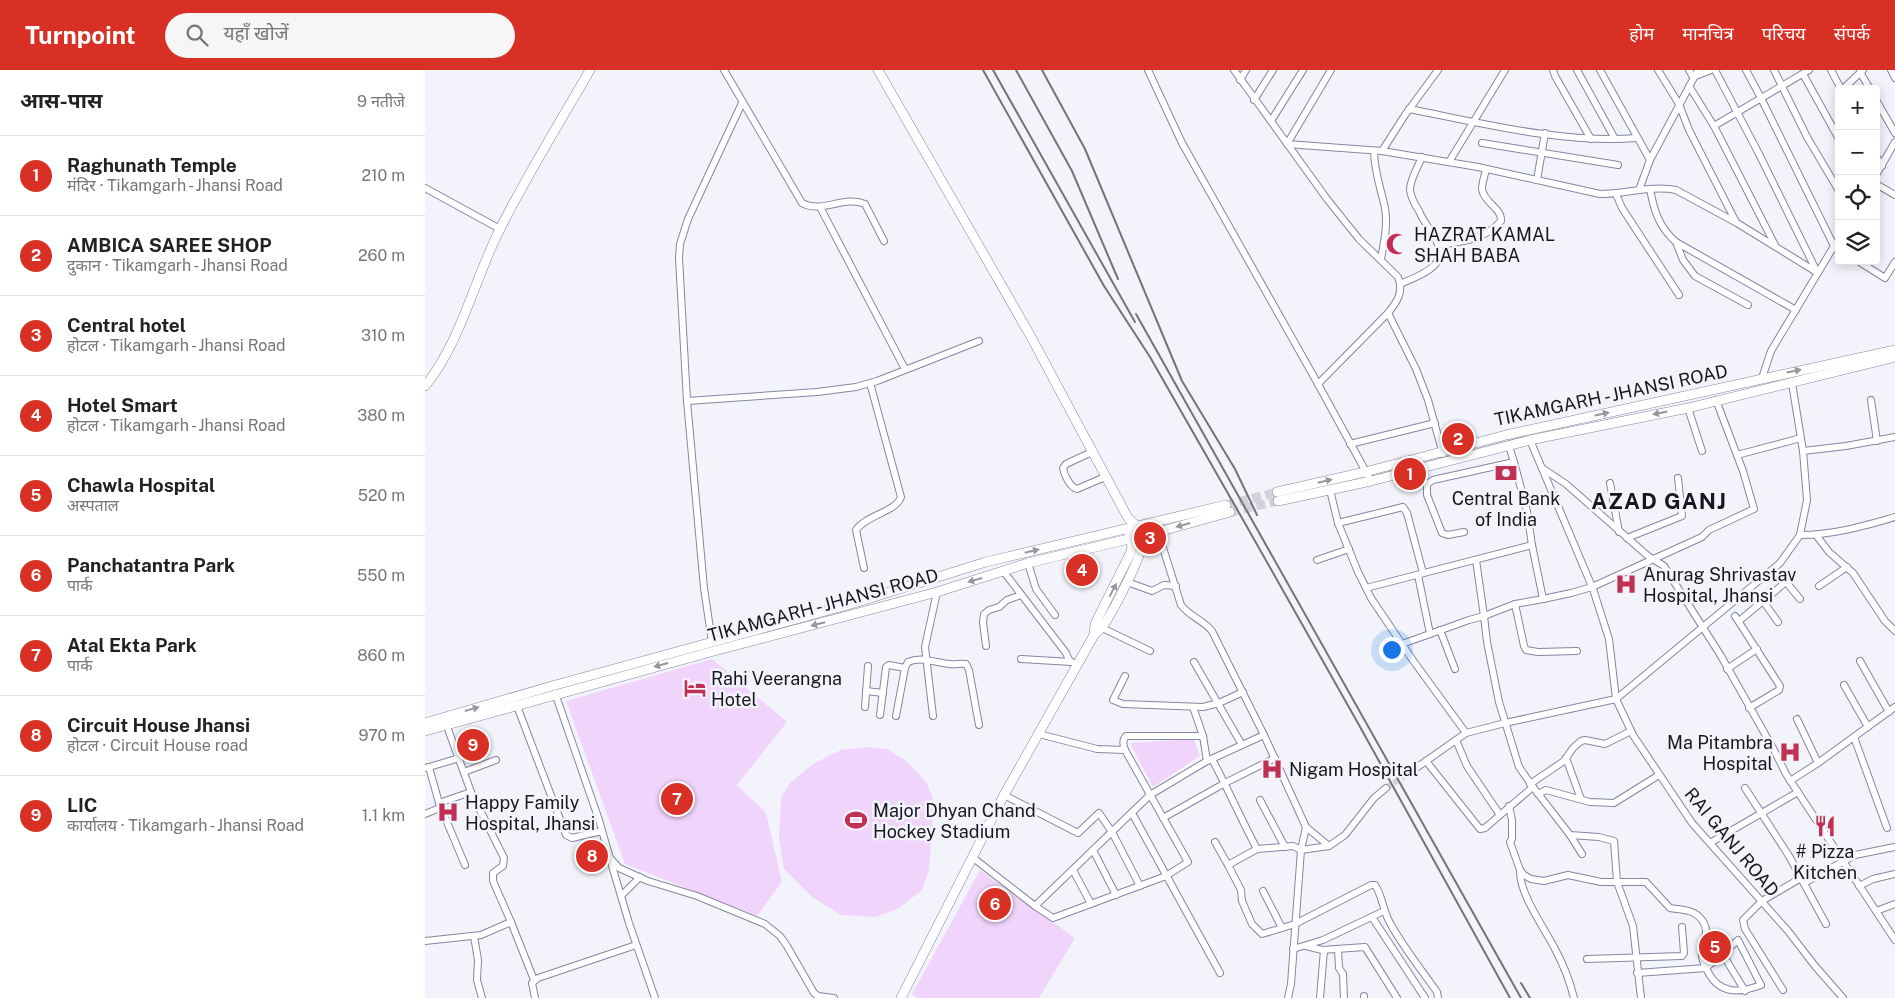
<!DOCTYPE html>
<html lang="hi">
<head>
<meta charset="utf-8">
<style>
	:root { --surface:#fff; --page:#f6f6f6; --text:#222; --muted:#767676; --line:#e0e0e0; --accent:#d93025 }
	body { margin:0; font-family:"Public Sans","Noto Sans Devanagari",sans-serif; background:var(--page); color:var(--text) }
	.controls { position:absolute; right:15px; top:15px; display:grid; overflow:hidden; border-radius:5px; box-shadow:0 2px 12px #0003 }
	.controls button { width:45px; height:45px; display:grid; place-items:center; padding:0; border:0; border-bottom:1px solid var(--line); background:var(--surface); color:var(--text); font:25px sans-serif }
	.you { position:absolute; left:966px; top:579px; width:18px; height:18px; margin:-12px; border:4px solid #fff; border-radius:50%; background:#1a73e8; box-shadow:0 0 0 8px #1a73e833 }
	.badge { display:grid; place-items:center; width:32px; height:32px; border-radius:50%; background:var(--accent); color:#fff; font-size:16px; font-weight:700 }
	.pin { position:absolute; translate:-50% -50%; border:2px solid #fff; box-shadow:0 1px 5px #0006 }
	.list { margin:0; padding:0; list-style:none }
	h2 { display:flex; justify-content:space-between; align-items:center; height:65px; margin:0; padding:0 20px; font-size:21px }
	h2 small { font-size:16px; font-weight:400; color:var(--muted) }
	.list li { display:grid; grid-template-columns:32px 1fr auto; gap:15px; align-items:center; box-sizing:border-box; height:80px; padding:0 20px; border-top:1px solid var(--line) }
	.list b { display:block; font-size:19px; white-space:nowrap }
	.list p { margin:0; font-size:16px; white-space:nowrap; color:var(--muted) }
	.list em { font-size:16px; font-style:normal; color:var(--muted) }
	.icon { flex:none; width:28px; height:28px; fill:none; stroke:currentColor; stroke-width:2; stroke-linecap:round; stroke-linejoin:round }
	.map { position:relative; flex:none; width:1470px; height:928px; overflow:hidden }
	header { display:flex; align-items:center; gap:30px; box-sizing:border-box; height:70px; padding:0 25px; background:var(--accent); color:#fff }
	header strong { font-size:24px }
	nav { display:flex; gap:28px; margin-inline-start:auto; font-size:18px }
	.search { width:350px; height:45px; background:var(--page); display:flex; align-items:center; gap:12px; box-sizing:border-box; padding:0 18px; border-radius:28px; color:var(--muted); font-size:19px }
	main { display:flex }
	aside { flex:1; background:var(--surface) }
	.map>svg:first-child { display:block }
	.green { fill:#f1d4fc }
	.lines { fill:none; stroke-linecap:round; stroke-linejoin:round }
	.street-tunnel { stroke:#d2d3da; stroke-width:6; stroke-dasharray:6 3; stroke-linecap:butt }
	.secondary-tunnel { stroke:#d2d3da; stroke-width:9; stroke-dasharray:9 4.5; stroke-linecap:butt }
	.street-casing { stroke:#8386a2; stroke-width:8 }
	.secondary-casing { stroke:#8386a2; stroke-width:10 }
	.street { stroke:#fff; stroke-width:6 }
	.secondary { stroke:#fff; stroke-width:9 }
	.rail { stroke:#72737c; stroke-width:2 }
	.oneway { fill:#96979c }
	.labels { text-anchor:middle; dominant-baseline:central; stroke-width:5; stroke-linejoin:round; paint-order:stroke }
	.poi-label { font-size:18px; fill:#161722; stroke:#f3f4fb; text-anchor:start }
	.street-label { font-size:18px; fill:#161722; stroke:#f3f4fb }
	.district-label { font-size:22px; font-weight:bold; letter-spacing:1px; fill:#161722; stroke:#f3f4fb }
</style>
</head>
<body>
<header>
<strong>Turnpoint</strong>
<div class="search"><svg class="icon" aria-label="search" viewBox="0 0 24 24"><circle cx="10" cy="10" r="6"/><path d="M15 15l6 6"/></svg>यहाँ खोजें</div>
<nav><a>होम</a><a>मानचित्र</a><a>परिचय</a><a>संपर्क</a></nav>
</header>
<main>
<aside>
<h2>आस-पास<small>9 नतीजे</small></h2>
<ul class="list">
<li><span class="badge">1</span><div><b>Raghunath Temple</b><p>मंदिर · Tikamgarh - Jhansi Road</p></div><em>210 m</em></li>
<li><span class="badge">2</span><div><b>AMBICA SAREE SHOP</b><p>दुकान · Tikamgarh - Jhansi Road</p></div><em>260 m</em></li>
<li><span class="badge">3</span><div><b>Central hotel</b><p>होटल · Tikamgarh - Jhansi Road</p></div><em>310 m</em></li>
<li><span class="badge">4</span><div><b>Hotel Smart</b><p>होटल · Tikamgarh - Jhansi Road</p></div><em>380 m</em></li>
<li><span class="badge">5</span><div><b>Chawla Hospital</b><p>अस्पताल</p></div><em>520 m</em></li>
<li><span class="badge">6</span><div><b>Panchatantra Park</b><p>पार्क</p></div><em>550 m</em></li>
<li><span class="badge">7</span><div><b>Atal Ekta Park</b><p>पार्क</p></div><em>860 m</em></li>
<li><span class="badge">8</span><div><b>Circuit House Jhansi</b><p>होटल · Circuit House road</p></div><em>970 m</em></li>
<li><span class="badge">9</span><div><b>LIC</b><p>कार्यालय · Tikamgarh - Jhansi Road</p></div><em>1.1 km</em></li>
</ul>
</aside>
<div class="map">
<svg width="1470" height="928" viewBox="0 0 1470 928">
	<rect width="100%" height="100%" fill="#f3f4fb"/>
	<g class="green">
		<polygon points="287,589 362,652 312,715 341,743 357,812 332,846 200,794 141,631"/>
		<polygon points="769,669 775,686 728,717 705,673"/>
		<polygon points="441,677 462,679 483,692 502,713 509,732 504,801 497,820 474,838 451,847 416,845 387,827 359,799 354,769 356,728 364,714 388,694 416,680"/>
		<polygon points="555,800 650,868 614,928 493,928 487,924"/>
	</g>
	<g class="lines">
		<polyline class="street-tunnel" points="961,718 984,703"/>
		<g class="secondary-tunnel">
			<polyline points="801,435 852,422"/>
			<polyline points="805,442 853,431"/>
		</g>
		<g class="street-casing">
			<g id="street">
				<path d="M 299,0 L 377,133 C 397,144 419,125 440,134 L 459,171"/>
				<polyline points="723,0 757,73 893,314 946,411"/>
				<path d="M 809,0 L 902,129 L 934,169 L 973,207 C 979,222 972,232 963,243"/>
				<path d="M 906,0 L 862,74 L 957,81 L 1053,97 L 1175,124 C 1201,124 1226,115 1251,120 L 1312,153 L 1393,203"/>
				<polyline points="1128,0 1130,6 1166,69"/>
				<polyline points="1152,0 1190,69"/>
				<polyline points="1175,0 1225,90"/>
				<polyline points="1233,0 1254,34 1264,60 1311,152"/>
				<polyline points="1264,0 1268,7 1286,0"/>
				<polyline points="1290,0 1334,84 1392,202"/>
				<polyline points="1321,0 1336,28 1409,176"/>
				<polyline points="1349,0 1382,67 1414,121"/>
				<polyline points="1406,0 1416,19"/>
				<polyline points="1466,0 1470,8"/>
				<polyline points="1435,2 1445,19"/>
				<polyline points="1378,4 1414,69"/>
				<polyline points="815,10 821,0"/>
				<polyline points="1264,16 1289,56 1350,175"/>
				<polyline points="1418,19 1438,0"/>
				<polyline points="829,30 848,0"/>
				<polyline points="1451,30 1470,63"/>
				<path d="M 984,39 C 1056,53 1139,74 1212,68"/>
				<polyline points="846,51 878,0"/>
				<polyline points="1289,56 1384,0"/>
				<polyline points="1057,73 1193,95"/>
				<path d="M 949,81 C 949,101 956,119 960,138 C 963,155 959,172 956,189"/>
				<polyline points="957,81 980,45 1013,0"/>
				<polyline points="1451,86 1457,96"/>
				<polyline points="1024,92 1080,0"/>
				<polyline points="1451,105 1470,72"/>
				<polyline points="1112,110 1120,63"/>
				<polyline points="1451,114 1470,125"/>
				<polyline points="0,118 75,159"/>
				<path d="M 1225,119 C 1229,141 1234,157 1251,172 L 1371,240"/>
				<polyline points="1214,120 1225,90 1273,0"/>
				<polyline points="1191,124 1197,138 1254,225"/>
				<polyline points="395,137 480,299"/>
				<polyline points="1251,172 1258,190 1270,206 1323,235"/>
				<path d="M 1013,175 C 1036,172 1060,170 1076,151 C 1077,138 1059,133 1057,119 C 1057,113 1060,105 1061,99"/>
				<polyline points="1433,191 1460,208 1470,192"/>
				<path d="M 975,214 C 996,205 1026,196 1010,168 C 1005,159 998,151 994,141 C 990,135 986,127 985,120 C 985,109 993,97 997,87"/>
				<polyline points="1337,308 1346,281 1409,176 1414,180"/>
				<polyline points="893,314 963,243 991,299 1003,330 1018,384"/>
				<polyline points="1446,330 1452,371"/>
				<polyline points="262,331 392,322 431,317 452,311 554,271"/>
				<polyline points="1263,338 1277,381"/>
				<polyline points="1105,370 1168,519 1184,569 1191,629 1208,665 1267,753 1363,861 1390,896 1418,928"/>
				<polyline points="925,374 1010,353"/>
				<polyline points="1084,376 1089,392"/>
				<polyline points="1378,381 1421,376 1470,367"/>
				<path d="M 667,382 L 641,394 L 638,398 C 639,405 645,417 652,419 L 680,407"/>
				<polyline points="1312,385 1376,368"/>
				<polyline points="1117,398 1141,414 1223,486 1239,496 1296,586 1349,680 1361,704 1470,870"/>
				<polyline points="1185,413 1194,462"/>
				<polyline points="905,420 913,453 933,502 946,528 987,589 1041,663"/>
				<polyline points="913,453 978,437 982,443 998,503"/>
				<path d="M 733,462 L 756,535 C 764,546 778,550 787,561 L 839,665"/>
				<polyline points="1039,462 1023,465 1017,463 1002,425 1002,414 1008,410 1089,392 1102,441 1107,475"/>
				<path d="M 1375,465 C 1409,465 1438,456 1470,447"/>
				<polyline points="1391,465 1404,482 1428,503 1460,551 1470,561"/>
				<polyline points="1202,468 1257,446 1253,408"/>
				<polyline points="892,490 924,479"/>
				<polyline points="603,493 611,519 630,545"/>
				<path d="M 439,498 L 431,460 C 441,445 471,442 476,427 L 445,313"/>
				<polyline points="579,502 641,583 645,592"/>
				<polyline points="993,505 1005,564"/>
				<polyline points="702,512 727,521 739,515 751,516"/>
				<polyline points="1394,516 1422,497"/>
				<polyline points="941,518 1107,475 1118,529 1090,534 1059,546 1051,490"/>
				<polyline points="1118,529 1146,523 1167,517 1277,467 1284,460 1329,439 1318,401 1291,330"/>
				<polyline points="1338,531 1353,552"/>
				<polyline points="1090,534 1099,576 1101,580 1113,582 1152,581"/>
				<polyline points="1310,546 1355,616 1354,620 1324,638"/>
				<polyline points="1314,551 1361,512 1375,529"/>
				<polyline points="673,556 725,581"/>
				<polyline points="1015,560 1030,599"/>
				<polyline points="287,572 279,518 262,331 254,188 255,174 263,149 317,33"/>
				<polyline points="977,574 1044,550 1059,546 1062,572 1074,632 1094,697 1108,717 1145,765 1174,767 1189,771 1192,812 1208,856 1216,928"/>
				<polyline points="561,576 558,552 559,544 564,540 574,537 582,530 596,525"/>
				<polyline points="596,589 647,592"/>
				<polyline points="1435,591 1464,642"/>
				<polyline points="769,592 817,675"/>
				<polyline points="1302,599 1332,579"/>
				<polyline points="700,606 688,630 698,634 778,637 794,633 818,622"/>
				<polyline points="1419,615 1443,657"/>
				<polyline points="441,621 458,623"/>
				<polyline points="130,623 174,750 185,788 194,798 223,811 272,826 340,854 355,866 362,876 389,923 393,926 409,928"/>
				<polyline points="92,636 141,765 147,768 177,761"/>
				<polyline points="440,637 443,596"/>
				<polyline points="768,637 778,666"/>
				<polyline points="455,645 461,597 464,595 480,598"/>
				<path d="M 471,646 L 480,598 L 483,592 C 497,586 511,593 525,594 C 530,595 536,593 541,594 L 544,600 L 554,655"/>
				<polyline points="508,646 500,577 512,522"/>
				<polyline points="1372,649 1393,693"/>
				<polyline points="20,651 46,722 79,788 78,796 68,803 68,811 86,852 109,910"/>
				<polyline points="614,664 672,679 700,680"/>
				<polyline points="1429,667 1462,758"/>
				<polyline points="1031,670 1042,696 1075,745 1108,717"/>
				<polyline points="1141,688 1156,729"/>
				<path d="M 787,689 C 803,719 816,749 832,779"/>
				<polyline points="1001,691 1055,759 1060,758 1075,745"/>
				<polyline points="4,697 14,733"/>
				<polyline points="1,698 34,688"/>
				<polyline points="39,702 71,690"/>
				<polyline points="984,703 1041,663 1080,653 1191,629 1355,493 1375,465 1382,430 1378,381 1367,313"/>
				<polyline points="1365,711 1393,693 1470,637"/>
				<polyline points="1105,714 1139,691 1148,678 1156,671 1160,670 1180,674 1206,661"/>
				<path d="M 961,718 L 949,728 L 920,765 L 904,776 L 876,780 L 868,776 L 832,779 L 803,795 L 816,820 L 817,831 L 827,854 L 837,864 L 870,854 L 946,815 L 950,815 C 957,825 958,840 964,851 C 977,876 996,899 1012,922 L 1013,928"/>
				<polyline points="1320,718 1364,786 1401,854"/>
				<polyline points="1113,724 1121,720 1165,732 1189,733 1234,705"/>
				<polyline points="579,725 653,763 674,743 687,762 715,816"/>
				<polyline points="835,730 860,777"/>
				<path d="M 1084,736 L 1087,750 L 1087,769 L 1085,772 L 1095,800 L 1099,805 L 1106,809 L 1119,811 L 1143,805 L 1176,812 L 1221,812 L 1245,838 C 1257,840 1269,839 1277,850 C 1286,862 1277,871 1277,883 C 1276,890 1280,896 1283,902 C 1295,925 1315,923 1336,915 L 1313,870 L 1281,898 L 1212,903"/>
				<polyline points="707,743 795,903"/>
				<polyline points="0,744 15,738"/>
				<polyline points="738,748 800,713 850,688"/>
				<polyline points="881,757 904,776"/>
				<polyline points="1145,765 1157,784"/>
				<polyline points="790,772 803,795"/>
				<polyline points="1285,773 1373,722"/>
				<polyline points="668,780 691,825"/>
				<polyline points="547,787 610,836 725,725 782,691 839,665 881,757 876,780 866,914 863,928"/>
				<polyline points="185,789 204,853 230,928"/>
				<polyline points="40,795 14,733 46,722"/>
				<polyline points="648,800 666,834"/>
				<path d="M 1095,800 C 1094,825 1120,858 1131,881 C 1139,896 1145,912 1149,928"/>
				<polyline points="1379,813 1430,785 1470,777"/>
				<polyline points="1434,816 1448,809 1470,804"/>
				<polyline points="838,821 857,858"/>
				<polyline points="196,826 215,807"/>
				<path d="M 610,836 L 628,848 L 741,806 L 763,792 L 700,680 C 698,675 697,670 701,666 L 778,666 L 782,691"/>
				<polyline points="1451,841 1470,834"/>
				<polyline points="947,847 1000,928"/>
				<polyline points="49,866 53,890 52,910 57,928"/>
				<polyline points="0,871 56,865 86,852"/>
				<polyline points="881,876 897,880 940,877 972,928"/>
				<polyline points="868,879 898,870 959,841"/>
				<polyline points="913,879 914,898 918,904 919,928"/>
				<polyline points="1297,883 1320,921"/>
				<polyline points="1162,889 1257,886 1259,883 1257,857"/>
				<polyline points="1358,920 1320,859 1318,850 1337,831 1376,808"/>
				<polyline points="939,926 939,928"/>
				<polyline points="110,928 107,913 113,908 211,875"/>
				<polyline points="895,928 899,880"/>
			</g>
		</g>
		<g class="secondary-casing">
			<g id="secondary">
				<path d="M 453,0 L 605,265 L 703,448 C 710,454 717,460 718,470 C 719,482 686,546 677,557 C 675,560 671,562 669,565"/>
				<path d="M 0,316 C 35,274 50,208 75,159 C 102,105 135,52 165,0"/>
				<polyline points="852,422 940,402 1081,365 1470,280"/>
				<polyline points="853,431 946,411 1105,370 1263,338 1470,287"/>
				<polyline points="0,653 127,616 426,534 561,492 801,435"/>
				<polyline points="0,661 289,581 512,522 603,493 733,462 805,442"/>
				<polyline points="476,928 579,725 669,565 670,554 706,482 707,476 704,463"/>
			</g>
		</g>
		<use href="#street" class="street"/>
		<use href="#secondary" class="secondary"/>
		<g class="rail">
			<polyline points="558,0 679,216 725,287 817,448 934,655 1085,928"/>
			<polyline points="568,0 710,252"/>
			<polyline points="591,0 647,101 693,209"/>
			<polyline points="617,0 660,79 757,311 810,399 832,445"/>
			<polyline points="711,244 1096,928"/>
			<polyline points="1096,913 1105,928"/>
		</g>
	</g>
	<defs><path id="oneway-solid" d="M-6-.8H1V-3.2L6.5 0L1 3.2V.8H-6Z" transform="scale(1.25)"/></defs>
	<g class="oneway">
		<use href="#oneway-solid" transform="translate(1369 301) rotate(-12)"/>
		<use href="#oneway-solid" transform="translate(1235 343) rotate(169)"/>
		<use href="#oneway-solid" transform="translate(1177 344) rotate(-12)"/>
		<use href="#oneway-solid" transform="translate(900 411) rotate(-13)"/>
		<use href="#oneway-solid" transform="translate(758 455) rotate(164)"/>
		<use href="#oneway-solid" transform="translate(607 481) rotate(-13)"/>
		<use href="#oneway-solid" transform="translate(550 510) rotate(164)"/>
		<use href="#oneway-solid" transform="translate(688 520) rotate(-62)"/>
		<use href="#oneway-solid" transform="translate(393 554) rotate(166)"/>
		<use href="#oneway-solid" transform="translate(236 595) rotate(165)"/>
		<use href="#oneway-solid" transform="translate(47 639) rotate(-16)"/>
	</g>
	<defs>
		<g id="mosque-bare" transform="scale(1.725)"><path d="M3.5-4.9A6 6 0 1 0 3.5 4.9A5 5 0 1 1 3.5-4.9Z" fill="#c03053" stroke="#f3f4fb" stroke-width="2.5" paint-order="stroke"/></g>
		<g id="bank-bare" transform="scale(1.725)"><path d="M-6-4H6V4H-6ZM0-2.3a2.3 2.3 0 1 0 0 4.6a2.3 2.3 0 1 0 0-4.6Z" fill="#c03053" stroke="#f3f4fb" stroke-width="2.5" paint-order="stroke"/></g>
		<g id="hospital-bare" transform="scale(1.725)"><path d="M-5-5h3v3.5h4V-5h3V5h-3V1.5h-4V5h-3Z" fill="#c03053" stroke="#f3f4fb" stroke-width="2.5" paint-order="stroke"/></g>
		<g id="hotel-bare" transform="scale(1.725)"><path d="M-6-4.5h1.5V1H6V5H4.5V3h-9V5H-6ZM-4 0a1.8 1.8 0 1 1 3.6 0ZM.5 0V-2.5h3Q6-2.5 6 0Z" fill="#c03053" stroke="#f3f4fb" stroke-width="2.5" paint-order="stroke"/></g>
		<g id="stadium-bare" transform="scale(1.725)"><path d="M0-5a6.5 5 0 1 0 0 10a6.5 5 0 1 0 0-10ZM-3.5-1.8h7v3.6h-7Z" fill="#c03053" stroke="#f3f4fb" stroke-width="2.5" paint-order="stroke"/></g>
		<g id="restaurant-bare" transform="scale(1.725)"><path d="M-5-6h1v4h1v-4h1v4h1v-4h1v5L-1.5 .5V6h-2V.5L-5-1ZM5-6V6H3V1.5H1.5Q1.5-4 5-6Z" fill="#c03053" stroke="#f3f4fb" stroke-width="2.5" paint-order="stroke"/></g>
	</defs>
	<g fill-rule="evenodd">
		<use href="#mosque-bare" x="972" y="174"/>
		<use href="#bank-bare" x="1081" y="403"/>
		<use href="#hospital-bare" x="1201" y="514"/>
		<use href="#hotel-bare" x="270" y="618"/>
		<use href="#hospital-bare" x="1365" y="682"/>
		<use href="#hospital-bare" x="847" y="699"/>
		<use href="#hospital-bare" x="23" y="742"/>
		<use href="#stadium-bare" x="431" y="750"/>
		<use href="#restaurant-bare" x="1400" y="756"/>
	</g>
	<g class="labels">
		<g class="poi-label">
			<text x="989" y="164">HAZRAT KAMAL<tspan x="989" dy="21">SHAH BABA</tspan></text>
			<text x="1081" y="428" text-anchor="middle">Central Bank<tspan x="1081" dy="21">of India</tspan></text>
			<text x="1218" y="504">Anurag Shrivastav<tspan x="1218" dy="21">Hospital, Jhansi</tspan></text>
			<text x="286" y="608">Rahi Veerangna<tspan x="286" dy="21">Hotel</tspan></text>
			<text x="1348" y="672" text-anchor="end">Ma Pitambra<tspan x="1348" dy="21">Hospital</tspan></text>
			<text x="864" y="699">Nigam Hospital</text>
			<text x="40" y="732">Happy Family<tspan x="40" dy="21">Hospital, Jhansi</tspan></text>
			<text x="448" y="740">Major Dhyan Chand<tspan x="448" dy="21">Hockey Stadium</tspan></text>
			<text x="1400" y="781" text-anchor="middle"># Pizza<tspan x="1400" dy="21">Kitchen</tspan></text>
		</g>
		<g class="street-label">
			<text transform="translate(1186 325) rotate(-12)">TIKAMGARH - JHANSI ROAD</text>
			<text transform="translate(398 535) rotate(-15)">TIKAMGARH - JHANSI ROAD</text>
			<text transform="translate(1307 772) rotate(50)">RAI GANJ ROAD</text>
		</g>
		<g class="district-label">
			<text x="1234" y="431">AZAD GANJ</text>
		</g>
	</g>
</svg>
<div class="controls">
<button>+</button>
<button>−</button>
<button><svg class="icon" aria-label="locate" viewBox="0 0 24 24"><circle cx="12" cy="12" r="6"/><path d="M12 2v4M12 18v4M2 12h4M18 12h4"/></svg></button>
<button><svg class="icon" aria-label="layers" viewBox="0 0 24 24"><path d="M12 4l9 5-9 5-9-5zM3 14l9 5 9-5"/></svg></button>
</div>
<div class="you"></div>
<div class="pin badge" style="left:985px;top:404px">1</div>
<div class="pin badge" style="left:1033px;top:369px">2</div>
<div class="pin badge" style="left:725px;top:468px">3</div>
<div class="pin badge" style="left:657px;top:500px">4</div>
<div class="pin badge" style="left:1290px;top:877px">5</div>
<div class="pin badge" style="left:570px;top:834px">6</div>
<div class="pin badge" style="left:252px;top:729px">7</div>
<div class="pin badge" style="left:167px;top:786px">8</div>
<div class="pin badge" style="left:48px;top:675px">9</div>
</div>
</main>
</body>
</html>
